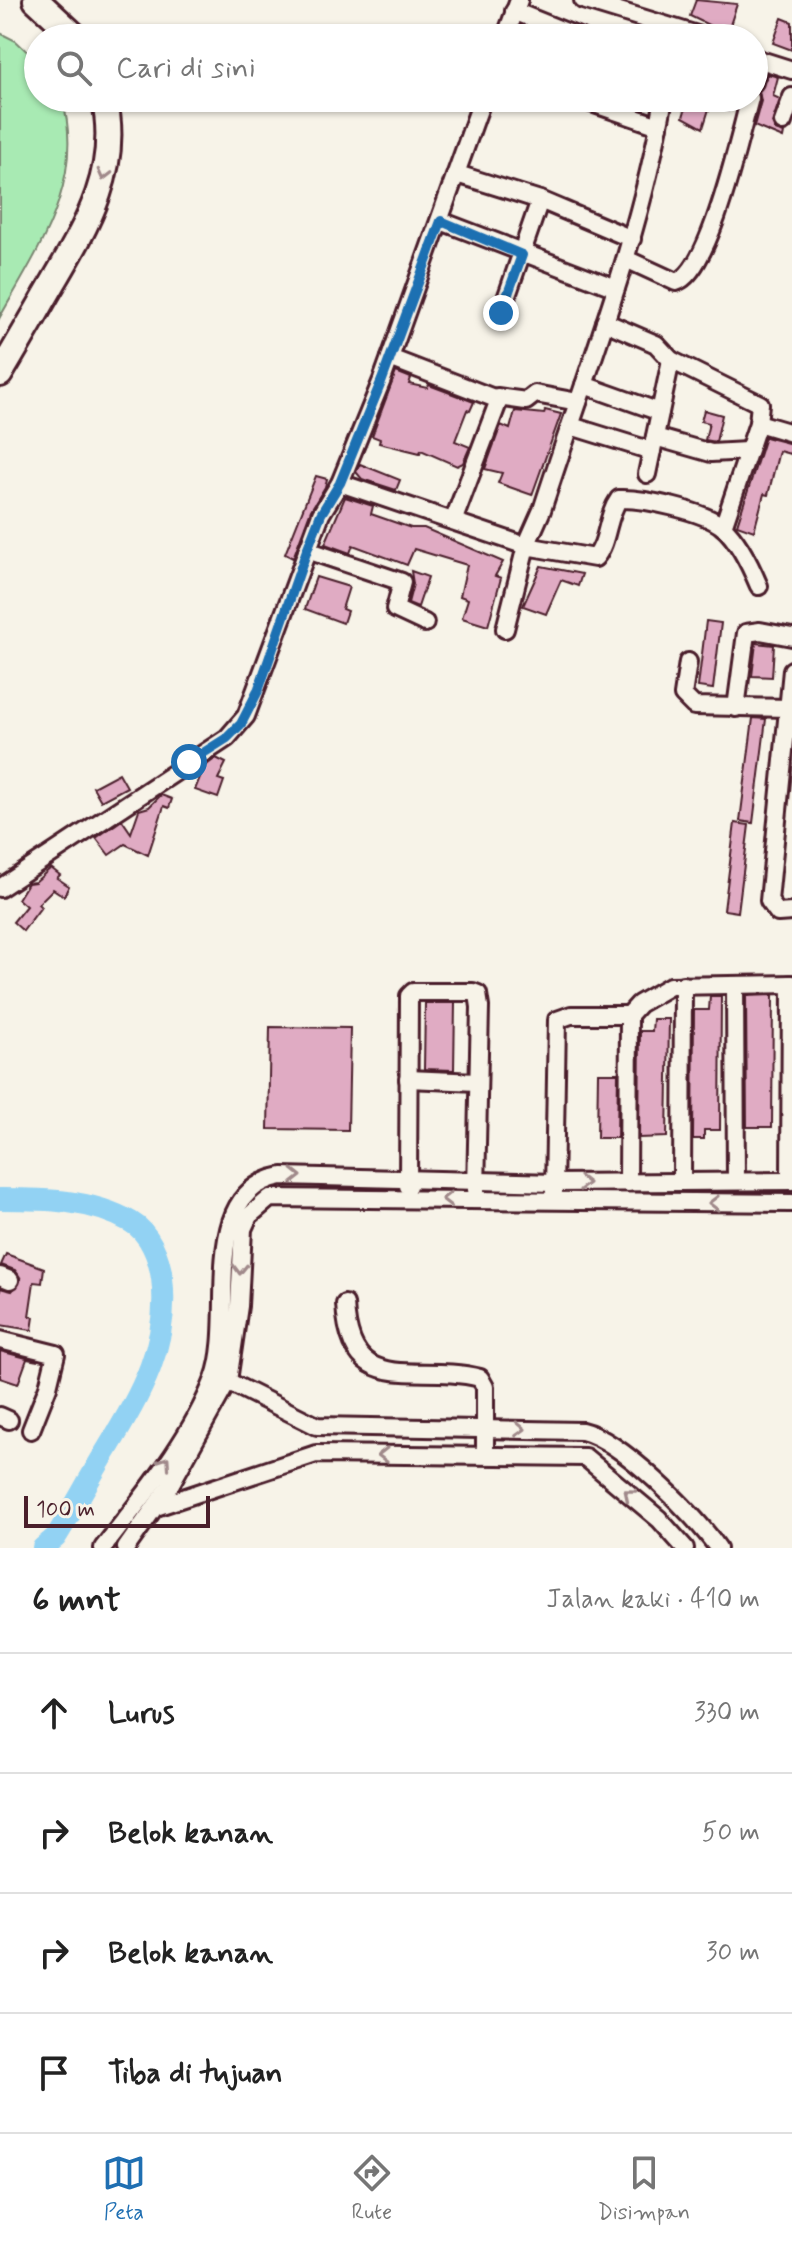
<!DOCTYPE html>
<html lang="id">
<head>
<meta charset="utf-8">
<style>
	:root { --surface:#fff; --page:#f2f2f2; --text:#222; --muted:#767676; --line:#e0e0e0; --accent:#1f6fb2 }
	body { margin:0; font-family:Mynerve,sans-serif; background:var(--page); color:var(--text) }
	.scale { position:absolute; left:24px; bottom:20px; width:186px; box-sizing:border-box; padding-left:8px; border:4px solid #4a1f2b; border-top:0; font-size:22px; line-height:28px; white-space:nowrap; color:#4a1f2b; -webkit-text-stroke:6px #f7f3e8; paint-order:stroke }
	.stop { position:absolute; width:24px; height:24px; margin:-18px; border:6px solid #1f6fb2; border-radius:50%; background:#fff }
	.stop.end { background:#1f6fb2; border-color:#fff; box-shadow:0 2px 8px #0008 }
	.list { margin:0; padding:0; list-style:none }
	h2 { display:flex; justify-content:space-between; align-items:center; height:104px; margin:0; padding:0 32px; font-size:34px }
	h2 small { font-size:26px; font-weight:400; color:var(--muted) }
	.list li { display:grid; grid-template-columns:52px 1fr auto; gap:24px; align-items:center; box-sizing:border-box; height:120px; padding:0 32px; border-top:2px solid var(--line) }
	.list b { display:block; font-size:30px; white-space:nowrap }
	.list em { font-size:26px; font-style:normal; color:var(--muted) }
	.icon { flex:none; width:44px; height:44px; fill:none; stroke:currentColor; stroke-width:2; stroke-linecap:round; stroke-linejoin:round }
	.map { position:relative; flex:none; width:792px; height:1548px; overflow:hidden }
	.search { position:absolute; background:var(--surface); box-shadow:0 2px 6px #0004; left:24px; right:24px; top:24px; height:88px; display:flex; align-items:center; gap:20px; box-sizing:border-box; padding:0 28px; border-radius:44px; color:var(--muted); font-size:30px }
	.sheet { height:584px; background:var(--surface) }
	nav { display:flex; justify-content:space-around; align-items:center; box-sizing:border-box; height:112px; border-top:2px solid var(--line); background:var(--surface); font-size:22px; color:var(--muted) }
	nav a { display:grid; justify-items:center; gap:4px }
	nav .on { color:var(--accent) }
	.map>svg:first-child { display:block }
	.green { fill:#a8eab3; stroke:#79846f; stroke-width:2 }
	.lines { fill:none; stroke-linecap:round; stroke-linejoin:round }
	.river { stroke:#92d2f3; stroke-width:22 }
	.building { fill:#e0abc3; stroke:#4a1f2b; stroke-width:2 }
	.minor-casing { stroke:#4a1f2b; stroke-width:22 }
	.highway-casing { stroke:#4a1f2b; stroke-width:30 }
	.minor { stroke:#f7f3e8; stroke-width:16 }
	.highway { stroke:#f7f3e8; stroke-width:24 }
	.oneway { stroke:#a0898a }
	.route { stroke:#1f6fb2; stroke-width:10 }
</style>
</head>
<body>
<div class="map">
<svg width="792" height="1548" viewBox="0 0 792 1548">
	<rect width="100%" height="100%" fill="#f7f3e8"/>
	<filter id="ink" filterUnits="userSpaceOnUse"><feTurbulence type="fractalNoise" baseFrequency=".0125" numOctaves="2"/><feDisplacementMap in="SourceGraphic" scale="16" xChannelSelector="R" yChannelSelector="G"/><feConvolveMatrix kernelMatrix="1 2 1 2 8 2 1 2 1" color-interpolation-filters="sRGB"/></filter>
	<g filter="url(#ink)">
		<path class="green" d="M 0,33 L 16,41 L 38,62 L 38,98 L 62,98 C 86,180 39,248 0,317 Z"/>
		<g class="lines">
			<path class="river" d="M 0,1199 C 44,1199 91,1199 131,1222 C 150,1233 159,1257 162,1278 C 170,1344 141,1393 108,1448 C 90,1477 74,1508 56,1537 L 43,1548"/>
		</g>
		<g class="building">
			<polygon points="696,0 737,4 727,34 690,16"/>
			<polygon points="782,18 792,22 792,50 773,43"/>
			<polygon points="768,74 778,77 773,96 780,99 772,123 775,130 784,133 783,138 754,126 761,101 759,92"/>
			<polygon points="693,98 726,98 731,100 728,111 710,106 703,128 683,117 687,104 691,106"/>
			<polygon points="396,372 411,378 409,384 427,388 429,385 474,402 470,411 467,410 455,441 470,447 463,463 457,466 421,450 420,453 379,443 380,439 372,436"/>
			<polygon points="545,410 561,414 532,495 498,483 502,473 485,469 501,425 510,429 515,411 544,414"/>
			<polygon points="704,410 722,415 716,442 705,440 709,423 701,421"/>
			<polygon points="765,437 792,444 792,448 790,454 779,451 768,495 764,494 754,531 737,525"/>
			<polygon points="360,464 400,480 396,490 362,479 356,472"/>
			<polygon points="316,476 327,479 325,487 311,510 293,558 285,554"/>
			<polygon points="345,497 373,506 371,514 411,528 424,528 503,562 495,576 501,578 488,626 462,618 468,599 460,596 467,565 414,549 407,565 353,545 350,553 325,544"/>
			<polygon points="541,566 582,574 578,586 561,580 546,614 523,606"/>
			<polygon points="411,571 428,577 418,607 408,603 413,584"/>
			<polygon points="316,577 349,587 342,609 347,611 343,623 305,609"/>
			<polygon points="706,621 721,623 713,689 698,687"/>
			<polygon points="756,643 774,645 772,677 752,676"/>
			<polygon points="753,718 766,719 753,823 740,821"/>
			<polygon points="216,758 226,763 218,779 224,781 218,798 195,790 204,767"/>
			<polygon points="119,773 127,787 101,801 93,787"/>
			<polygon points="161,795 172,799 169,808 164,806 148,855 125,844 109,855 96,838 122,820 131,833 139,810 149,807"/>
			<polygon points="735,823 749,825 738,912 724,910"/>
			<polygon points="51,868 60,875 57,878 69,886 64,896 53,889 38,904 41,907 23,931 13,922 26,906 18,899 28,883 35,882"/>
			<polygon points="773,995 772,1127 747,1127 746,996"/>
			<polygon points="710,996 721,996 720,1130 704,1130 704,1139 693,1139 694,1010 709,1010"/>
			<polygon points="425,1003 455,1003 454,1070 424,1069"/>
			<polygon points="653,1019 669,1019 667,1137 639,1138 640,1031 652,1031"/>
			<polygon points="270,1027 350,1028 348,1130 268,1129"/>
			<polygon points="598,1073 618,1073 617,1138 597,1138"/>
			<polygon points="6,1254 44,1268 42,1283 34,1282 29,1316 34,1317 32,1330 0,1325 0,1288 12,1291 21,1279 15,1270 1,1265"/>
			<polygon points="0,1351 38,1361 27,1359 18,1384 0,1378"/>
		</g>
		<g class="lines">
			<g class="minor-casing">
				<g id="minor">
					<polyline points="583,0 707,38"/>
					<polyline points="514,11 581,38"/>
					<polyline points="505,38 519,0"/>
					<polyline points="754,58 792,70"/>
					<polyline points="754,82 760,60"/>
					<polyline points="577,98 659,126"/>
					<polyline points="783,122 792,97"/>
					<polyline points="457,174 540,200 632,239"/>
					<polyline points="441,221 616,288"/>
					<path d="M 626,259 L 676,282 C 710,273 740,134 750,98"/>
					<polyline points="501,313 540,200"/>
					<polyline points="605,322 656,344 671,360 760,404 758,423 723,527"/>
					<polyline points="390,358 499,400 454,519"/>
					<polyline points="584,385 660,412"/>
					<polyline points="497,397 526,401 535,394 578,402"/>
					<polyline points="758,423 792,433"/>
					<polyline points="571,426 652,451"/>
					<polyline points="655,437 711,453 747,451"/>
					<polyline points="647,474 671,360"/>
					<path d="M 340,483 L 526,546 L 542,510 C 586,373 640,240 664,98"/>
					<polyline points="307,550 402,582 395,609 425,623"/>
					<path d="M 505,629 L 526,546 L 595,558 C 609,541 606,517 619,499 C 643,498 704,511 723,527 C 738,540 751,567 759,586"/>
					<polyline points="688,662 683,695 694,706 789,708"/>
					<polyline points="792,670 769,901 778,913 792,912"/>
					<polyline points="736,708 746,633 760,631 792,637"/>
					<polyline points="0,888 227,738 246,716 321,514 340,483 382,380 483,98"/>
					<polyline points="735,985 736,1181"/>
					<polyline points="408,1079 477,1082"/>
					<polyline points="682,1181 683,985"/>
					<polyline points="790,1181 791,984"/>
					<polyline points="628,1183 629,1015 639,1004 670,986 792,984"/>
					<polyline points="408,1186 409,996 413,992 473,992 478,994 480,1007 476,1190"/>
					<polyline points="554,1192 557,1020 571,1015 629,1015"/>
					<polyline points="0,1276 10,1280"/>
					<path d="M 345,1304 C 350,1400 414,1361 480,1378 L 485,1387 L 485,1455"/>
					<polyline points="0,1340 56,1354 48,1387 31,1430"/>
					<path d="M 221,1378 L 317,1426 L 582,1431 C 621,1440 694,1514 718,1548"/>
					<polyline points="0,1416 9,1420"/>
					<polyline points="156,1507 316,1454 585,1457 659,1519 685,1548"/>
					<path d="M 103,1548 C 143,1496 190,1441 214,1379 C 238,1317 195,1192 282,1176 L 555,1183 L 792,1181"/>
					<polyline points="126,1548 169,1487 228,1381 239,1306 243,1229 249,1216 270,1198 792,1203"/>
				</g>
			</g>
			<g class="highway-casing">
				<g id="highway">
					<polyline points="36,0 77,38"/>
					<path d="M 0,374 C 18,344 35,314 53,283 C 87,225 121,168 104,98"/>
				</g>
			</g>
			<use href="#minor" class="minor"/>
			<use href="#highway" class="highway"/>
		</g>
		<defs><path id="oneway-chevron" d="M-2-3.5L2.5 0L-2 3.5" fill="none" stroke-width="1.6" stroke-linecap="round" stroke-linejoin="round" transform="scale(2)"/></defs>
		<g class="oneway">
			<use href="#oneway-chevron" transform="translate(104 175) rotate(104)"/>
			<use href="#oneway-chevron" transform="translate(296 1176) rotate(1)"/>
			<use href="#oneway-chevron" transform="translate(584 1183)"/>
			<use href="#oneway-chevron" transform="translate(447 1199) rotate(-180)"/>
			<use href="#oneway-chevron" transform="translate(714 1203) rotate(-180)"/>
			<use href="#oneway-chevron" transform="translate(240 1269) rotate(91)"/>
			<use href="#oneway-chevron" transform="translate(520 1429) rotate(2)"/>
			<use href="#oneway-chevron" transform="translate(383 1455) rotate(-180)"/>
			<use href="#oneway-chevron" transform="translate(165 1462) rotate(-56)"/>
			<use href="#oneway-chevron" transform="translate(629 1494) rotate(-140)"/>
		</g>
	</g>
	<g class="lines" filter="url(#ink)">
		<polyline class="route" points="189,762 227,738 241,724 258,691 307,550 321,514 340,483 382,380 441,221 522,255 501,313"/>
	</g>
</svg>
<div class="scale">100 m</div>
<div class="stop" style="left:189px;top:762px"></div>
<div class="stop end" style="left:501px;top:313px"></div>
<div class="search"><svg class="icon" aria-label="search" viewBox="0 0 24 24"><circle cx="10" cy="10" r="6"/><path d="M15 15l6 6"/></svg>Cari di sini</div>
</div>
<section class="sheet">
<h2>6 mnt<small>Jalan kaki · 410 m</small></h2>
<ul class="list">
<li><svg class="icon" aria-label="ahead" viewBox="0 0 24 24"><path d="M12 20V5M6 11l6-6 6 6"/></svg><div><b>Lurus</b></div><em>330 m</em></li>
<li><svg class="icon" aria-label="right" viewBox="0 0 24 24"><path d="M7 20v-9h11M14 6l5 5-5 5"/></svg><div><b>Belok kanan</b></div><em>50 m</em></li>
<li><svg class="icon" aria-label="right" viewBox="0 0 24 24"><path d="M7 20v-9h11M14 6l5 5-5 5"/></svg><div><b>Belok kanan</b></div><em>30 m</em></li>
<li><svg class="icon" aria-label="arrive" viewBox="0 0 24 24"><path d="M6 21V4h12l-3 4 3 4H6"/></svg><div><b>Tiba di tujuan</b></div></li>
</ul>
</section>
<nav>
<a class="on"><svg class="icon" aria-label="map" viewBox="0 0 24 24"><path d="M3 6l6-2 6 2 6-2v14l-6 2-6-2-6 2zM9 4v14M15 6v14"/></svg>Peta</a>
<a><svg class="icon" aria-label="directions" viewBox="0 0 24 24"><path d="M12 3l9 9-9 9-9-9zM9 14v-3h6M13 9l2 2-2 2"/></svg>Rute</a>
<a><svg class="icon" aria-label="saved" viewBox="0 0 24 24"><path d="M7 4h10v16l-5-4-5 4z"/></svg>Disimpan</a>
</nav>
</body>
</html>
